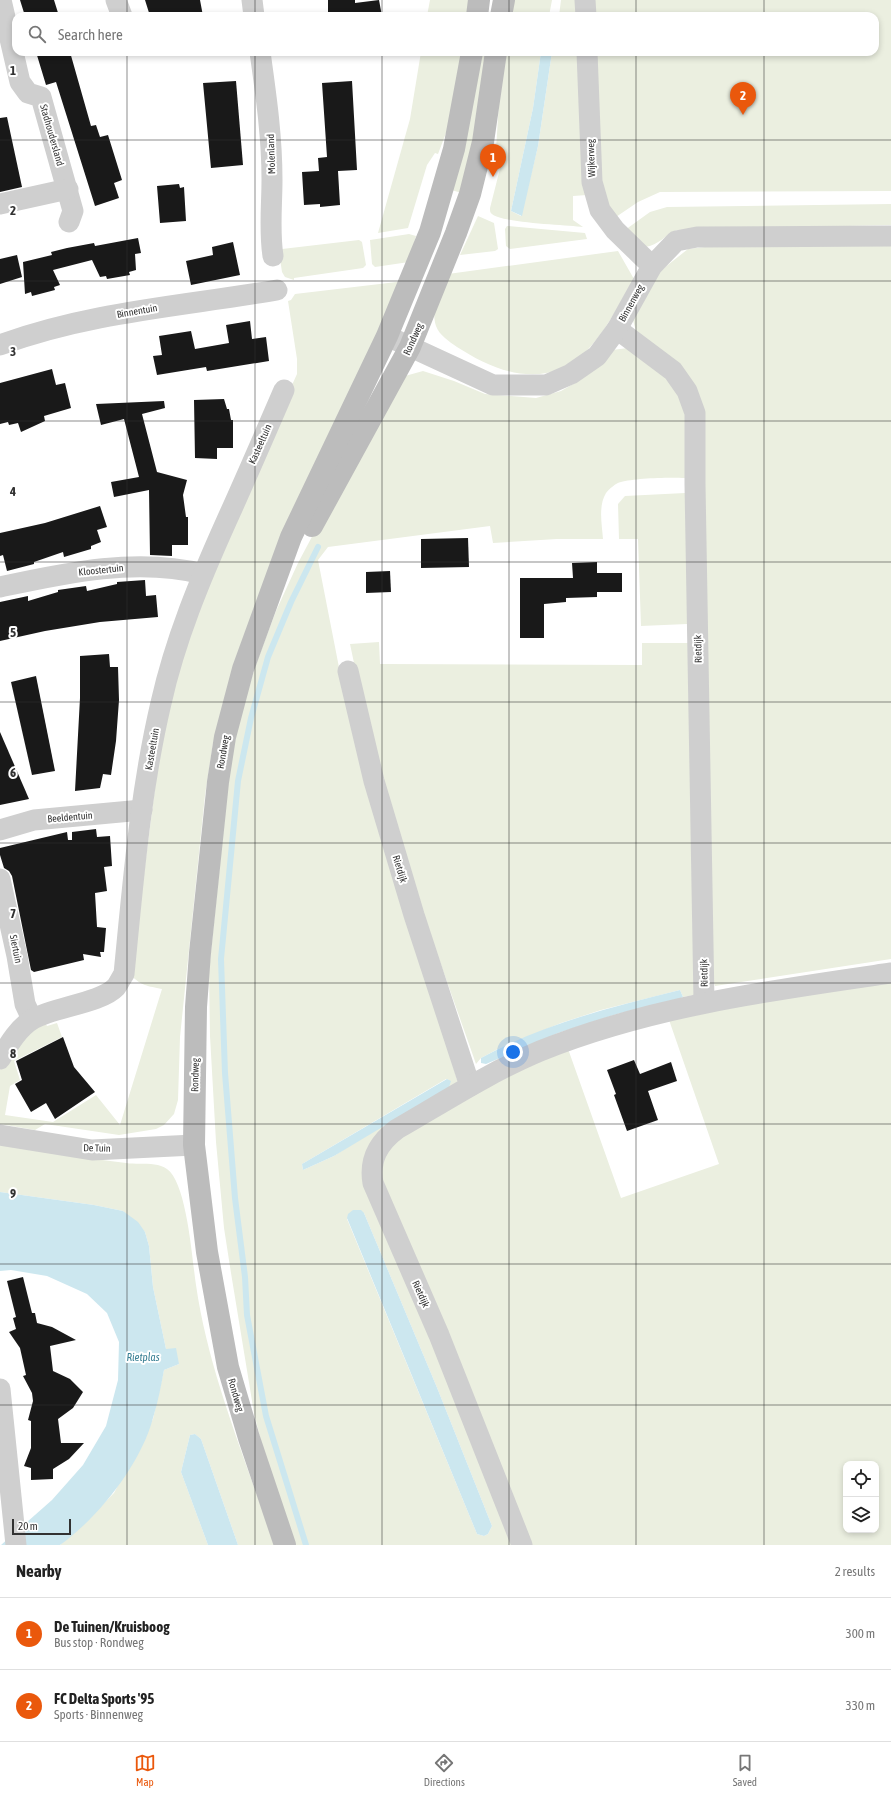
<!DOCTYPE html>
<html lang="en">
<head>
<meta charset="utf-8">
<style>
	:root { --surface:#fff; --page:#f2f2f2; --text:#222; --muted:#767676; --line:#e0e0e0; --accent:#ea580c }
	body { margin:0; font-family:"Asap Condensed",sans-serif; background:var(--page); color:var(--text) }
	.controls { position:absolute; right:12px; bottom:12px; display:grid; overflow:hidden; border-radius:8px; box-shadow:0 2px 6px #0003 }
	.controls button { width:36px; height:36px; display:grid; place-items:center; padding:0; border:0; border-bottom:1px solid var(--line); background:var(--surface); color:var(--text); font:20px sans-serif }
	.scale { position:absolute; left:12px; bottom:10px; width:59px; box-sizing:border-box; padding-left:4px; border:2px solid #323232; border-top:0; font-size:11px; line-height:14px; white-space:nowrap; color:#323232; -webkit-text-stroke:3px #fff; paint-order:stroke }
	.you { position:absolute; left:513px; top:1052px; width:14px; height:14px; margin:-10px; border:3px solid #fff; border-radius:50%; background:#1a73e8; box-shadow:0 0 0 6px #1a73e833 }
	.badge { display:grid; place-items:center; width:26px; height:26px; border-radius:50%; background:var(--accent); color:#fff; font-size:13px; font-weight:700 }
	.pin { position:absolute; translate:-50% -33px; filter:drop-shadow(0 1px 2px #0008) }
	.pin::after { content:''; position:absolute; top:21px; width:14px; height:12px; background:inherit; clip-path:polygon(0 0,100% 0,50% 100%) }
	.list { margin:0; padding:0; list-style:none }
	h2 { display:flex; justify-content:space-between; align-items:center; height:52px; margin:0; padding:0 16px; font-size:17px }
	h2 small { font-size:13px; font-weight:400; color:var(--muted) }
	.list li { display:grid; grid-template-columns:26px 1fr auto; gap:12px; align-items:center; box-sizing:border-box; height:72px; padding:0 16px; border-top:1px solid var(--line) }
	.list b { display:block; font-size:15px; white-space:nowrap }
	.list p { margin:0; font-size:13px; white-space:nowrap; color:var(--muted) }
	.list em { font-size:13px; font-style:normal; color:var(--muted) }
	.icon { flex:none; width:22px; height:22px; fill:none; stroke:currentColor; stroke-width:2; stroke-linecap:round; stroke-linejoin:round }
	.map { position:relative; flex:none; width:891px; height:1545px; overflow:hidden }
	.search { position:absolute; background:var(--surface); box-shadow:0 2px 6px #0003; left:12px; right:12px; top:12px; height:44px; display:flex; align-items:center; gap:10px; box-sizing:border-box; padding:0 14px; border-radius:12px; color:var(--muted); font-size:15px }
	.sheet { height:196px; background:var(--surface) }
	nav { display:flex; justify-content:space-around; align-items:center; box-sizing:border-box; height:56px; border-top:1px solid var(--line); background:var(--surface); font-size:11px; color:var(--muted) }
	nav a { display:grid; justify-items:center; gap:2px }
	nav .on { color:var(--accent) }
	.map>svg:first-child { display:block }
	.green { fill:#ebefe0; fill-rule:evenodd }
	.water { fill:#cce7ef }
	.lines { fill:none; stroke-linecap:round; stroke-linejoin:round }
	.stream { stroke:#cce7ef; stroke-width:6 }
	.building { fill:#191919 }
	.minor { stroke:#cfcfcf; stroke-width:21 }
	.secondary { stroke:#bcbcbc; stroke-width:22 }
	.grid { fill:none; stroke:#323232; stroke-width:1; stroke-opacity:0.55 }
	.labels { text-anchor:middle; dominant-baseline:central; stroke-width:4; stroke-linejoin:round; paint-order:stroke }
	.street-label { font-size:10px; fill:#323232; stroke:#fff }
	.water-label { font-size:11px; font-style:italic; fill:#387f93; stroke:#fff }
	.grid-label { font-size:13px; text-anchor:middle; font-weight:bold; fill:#323232; stroke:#fff; stroke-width:4; stroke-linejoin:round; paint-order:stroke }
</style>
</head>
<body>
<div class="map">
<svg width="891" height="1545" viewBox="0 0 891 1545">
	<rect width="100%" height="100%" fill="#fff"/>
	<g class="green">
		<polygon points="430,0 474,0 472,16 427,16"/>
		<polygon points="509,0 552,0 549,16 507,16"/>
		<polygon points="561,0 582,0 582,16 559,16"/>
		<polygon points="594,0 891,0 891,191 660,192 638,202 613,219 601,200 595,52 875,52 875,16 594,16"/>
		<polygon points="421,52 466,52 457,104 438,154 435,153 427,165 408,228 378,233 410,119"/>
		<polygon points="477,52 491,52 465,194 448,189"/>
		<path d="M 502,52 L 541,52 L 533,108 L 511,211 L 521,216 L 538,146 L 552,52 L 583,52 L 587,195 L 573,196 L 573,220 L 583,227 C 566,225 502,223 492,214 C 490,213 490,211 490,208 L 504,153 L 496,150 Z"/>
		<path d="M 891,204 L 891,225 L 677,230 C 665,235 659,245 645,247 L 625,230 L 650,212 L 667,207 Z"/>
		<polygon points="478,216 494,223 498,249 495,251 460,255"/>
		<polygon points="507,226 585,233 587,239 510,249 506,246 505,229"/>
		<polygon points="409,234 416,236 409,262 375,267 372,264 370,240"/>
		<polygon points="359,240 362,242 366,265 363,268 294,278 294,280 285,277 282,272 279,252 282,249"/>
		<polygon points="891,242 891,959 715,986 713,980 702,421 637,335 633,320 654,279 664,268 688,249 721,245"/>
		<path d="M 618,251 L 634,279 C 617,308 595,354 563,368 C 526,384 488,367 457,347 C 450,342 439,335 436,326 C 430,308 441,291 448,274 Z"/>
		<path d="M 405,281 L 213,743 L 205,795 L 180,1037 L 178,1100 L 174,1114 L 164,1125 L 156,1129 L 119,1135 L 45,1124 L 35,1130 L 0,1124 L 0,1070 L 14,1043 L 43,1019 L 47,1026 L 57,1023 L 62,1037 L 14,1061 L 20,1080 L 10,1086 L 5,1115 L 53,1122 L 96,1095 L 120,1125 L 162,989 C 148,986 141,986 131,975 L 165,710 L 200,588 L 297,374 L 297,359 L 288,301 L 291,300 L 295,294 Z"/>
		<path d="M 628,348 L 664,370 L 689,414 L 685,478 C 670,477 634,478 621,482 C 616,483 609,489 606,493 C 598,506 602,525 603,539 L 557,539 L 493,543 L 490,526 L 328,547 L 318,560 L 345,698 L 458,1083 L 366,1158 L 516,1545 L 295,1545 L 263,1449 L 254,1413 L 231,1273 L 224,1228 L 216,1142 L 210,1036 L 209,972 L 230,765 L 242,708 L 256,664 L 276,611 L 298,563 L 332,499 L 405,376 L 423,371 L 454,381 L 485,394 L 536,398 L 561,391 L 580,380 L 612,350 ZM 446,1079 L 449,1080 L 334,1156 L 303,1170 L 302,1164 ZM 364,1213 L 438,1390 L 492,1526 L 488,1534 L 484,1536 L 477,1534 L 347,1219 Z"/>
		<polygon points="685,493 691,500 687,624 641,626 638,539 619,539 618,504 625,496"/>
		<polygon points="379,642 380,664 642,665 642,643 688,643 694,995 683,997 680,990 601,1010 561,1023 496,1050 481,1058 476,1064 421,908 369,734 350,644"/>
		<path d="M 891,977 L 891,1545 L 529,1545 L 380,1188 L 379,1158 L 397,1135 L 567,1046 L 621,1198 L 719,1164 L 668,1017 ZM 846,1464 L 876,1464 L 876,1530 L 846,1530 Z"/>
		<path d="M 0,1145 C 42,1151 84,1158 126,1163 C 139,1165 156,1161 167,1169 C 187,1183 192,1259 196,1285 C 209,1375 246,1459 274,1545 L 238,1545 L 201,1439 L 195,1434 L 190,1435 L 181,1472 L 208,1545 L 60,1545 L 84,1523 L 114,1493 L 153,1419 L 164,1370 L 179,1364 L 166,1349 L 153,1287 L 149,1246 L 145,1232 L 123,1211 L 94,1205 L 0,1192 Z"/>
	</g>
	<g class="water">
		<polygon points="541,52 552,52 538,146 522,216 511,211 533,108"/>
		<path d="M 680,990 L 683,997 L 679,999 L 617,1014 L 558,1033 L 486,1064 L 481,1063 L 481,1058 C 543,1024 611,1007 680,990 Z"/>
		<polygon points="447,1079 451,1081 449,1087 334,1156 303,1170 302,1164"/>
		<path d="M 0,1192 L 94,1205 L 123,1211 L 138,1222 L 145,1232 L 149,1246 L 153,1287 L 166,1349 L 176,1348 L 179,1364 L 164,1370 C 161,1386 158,1402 153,1418 C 141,1464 98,1518 60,1545 L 1,1545 L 52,1500 L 83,1465 L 106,1426 L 118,1380 L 119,1342 L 107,1313 L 87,1294 L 47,1276 L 11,1270 L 0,1271 Z"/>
		<polygon points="353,1210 361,1210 364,1213 438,1390 492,1526 488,1534 484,1536 477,1534 347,1218 348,1214"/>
		<polygon points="195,1434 201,1439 238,1545 208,1545 181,1472 190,1435"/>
	</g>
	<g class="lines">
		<polyline class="stream" points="306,1545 266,1416 247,1315 245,1277 235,1198 225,1073 221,959 238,781 251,718 268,657 291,602 318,547"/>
	</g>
	<g class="building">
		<polygon points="20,0 54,0 59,16 25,16"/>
		<polygon points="145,0 200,0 203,16 150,16"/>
		<polygon points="328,0 355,0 355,3 379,0 382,16 328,16"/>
		<polygon points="36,52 70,52 91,126 96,125 100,137 108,135 122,180 114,183 119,198 95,206 56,82 46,85"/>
		<polygon points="236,81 243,165 211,168 203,83"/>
		<polygon points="352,81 357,170 338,171 340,205 320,207 320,204 304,205 302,172 319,171 318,158 327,157 322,83"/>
		<polygon points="7,117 22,187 0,192 0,118"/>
		<polygon points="179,184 180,188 184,187 186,221 160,223 157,186"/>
		<polygon points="138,238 141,253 135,254 136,270 129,272 130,275 107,279 106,276 100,277 92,260 53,270 60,285 54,287 55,290 32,296 31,292 25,294 23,262 52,255 51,252 67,248 94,243 95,246"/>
		<polygon points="233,242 240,275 191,285 186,261 213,255 212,247"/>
		<polygon points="17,255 22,277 0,284 0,259"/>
		<polygon points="250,321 252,339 266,337 269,361 207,371 206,367 157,375 153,356 162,355 159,336 191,331 195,349 229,343 226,325"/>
		<polygon points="52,369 56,385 65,383 71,408 44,416 45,421 21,432 18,423 9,425 8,422 0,424 0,383"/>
		<polygon points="224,399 227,409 229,409 231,420 233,420 233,448 217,448 217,459 195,458 194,400"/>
		<polygon points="164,401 165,408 142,414 157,472 187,480 183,495 186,517 188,517 188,545 172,545 172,556 150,555 149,490 114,497 111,482 139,477 124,419 101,425 96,404"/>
		<polygon points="100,506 107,527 97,530 101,542 91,546 91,549 64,557 63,552 34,562 34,564 7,571 3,555 0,556 0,533 45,523"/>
		<polygon points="468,538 469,567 421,568 421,539"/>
		<polygon points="597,562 597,573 622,573 622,592 597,592 597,597 566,598 566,602 544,604 544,638 520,638 520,578 573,578 572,563"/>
		<polygon points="390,571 391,592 366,593 366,572"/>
		<polygon points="145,580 146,596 156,595 158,617 100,622 45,631 0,641 0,602 28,596 28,601 58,592 58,590 86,586 87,591 117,584 117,582"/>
		<polygon points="109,654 110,667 118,667 119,700 116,741 111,775 103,774 100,788 75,791 80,698 80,656"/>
		<polygon points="36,676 55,771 32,775 11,682"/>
		<polygon points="0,732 29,799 0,805"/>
		<polygon points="96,829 97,837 110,836 112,866 104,867 107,891 95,893 97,927 106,928 104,952 100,952 101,957 83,954 84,960 34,972 31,970 12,876 9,871 4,868 0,855 0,848 67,832 68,840 72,840 72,832"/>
		<polygon points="63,1037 74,1067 95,1092 55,1119 46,1103 31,1112 15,1084 22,1080 16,1061"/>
		<polygon points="634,1060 640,1074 671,1062 677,1081 648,1091 658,1120 627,1131 614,1095 616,1094 607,1070"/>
		<polygon points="23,1277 32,1313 35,1313 37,1323 52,1327 76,1340 50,1346 53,1371 70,1379 83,1392 73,1408 58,1419 61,1443 84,1443 69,1459 53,1469 53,1479 31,1480 31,1468 24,1466 31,1448 31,1421 28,1420 33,1401 32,1393 23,1376 26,1375 20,1348 9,1332 16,1329 13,1318 16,1317 7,1281"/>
	</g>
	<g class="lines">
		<g class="minor">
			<polyline points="1,0 20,82 28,93 41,97 73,211 69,222"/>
			<polyline points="116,0 122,16"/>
			<polyline points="252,0 254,16"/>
			<polyline points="585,0 586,16"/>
			<path d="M 260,52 C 266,95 272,136 272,180 C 272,205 269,231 273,256"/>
			<polyline points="587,52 592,182 600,210 615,230 652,266"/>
			<polyline points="0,204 68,189"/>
			<polyline points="617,329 673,371 687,391 695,413 695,484 704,1002"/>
			<polyline points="387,336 493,385 546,385 571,374 597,356 617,329 652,266 676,241 697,237 891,236"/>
			<path d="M 0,345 C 89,312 184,306 277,290"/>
			<path d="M 0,587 C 65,573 137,557 203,574"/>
			<polyline points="348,671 374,781 414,915 470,1086"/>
			<polyline points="0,830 34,820 142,810"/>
			<polyline points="0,879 17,956 25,1004 32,1019"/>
			<path d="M 0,1059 C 9,1044 18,1028 33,1019 C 54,1007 101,1003 116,987 C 119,983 121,978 124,974 C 133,884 140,792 161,703 C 175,640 200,580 226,522 C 246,478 265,434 284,390"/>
			<polyline points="0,1135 92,1150 194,1145"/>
			<polyline points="0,1389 16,1545"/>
			<path d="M 522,1545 L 439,1335 L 373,1183 C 369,1160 378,1143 397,1129 C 444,1102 490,1072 540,1051 C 652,1006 773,990 891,973"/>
		</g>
		<g class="secondary">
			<polyline points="477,16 479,0"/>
			<polyline points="501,16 504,0"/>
			<polyline points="312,526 410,347 456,233 470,194 483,142 496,52"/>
			<polyline points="285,1545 249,1438 228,1367 207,1252 194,1145 196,1007 200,953 218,782 225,737 243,669 291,537 387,336 430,232 454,149 472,52"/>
		</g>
	</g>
	<path class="grid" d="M 127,0 L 127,16M 255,0 L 255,16M 382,0 L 382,16M 509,0 L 509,16M 636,0 L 636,16M 764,0 L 764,16M 127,52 L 127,1545M 255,52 L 255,1545M 382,52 L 382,1545M 509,52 L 509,1545M 636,52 L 636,1545M 764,52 L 764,1545M 0,140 L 891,140M 0,281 L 891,281M 0,421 L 891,421M 0,562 L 891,562M 0,702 L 891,702M 0,843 L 891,843M 0,983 L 891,983M 0,1124 L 891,1124M 0,1264 L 891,1264M 0,1405 L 891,1405"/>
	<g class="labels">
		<g class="street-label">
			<text transform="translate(52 135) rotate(74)">Stadhoudersland</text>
			<text transform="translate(271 154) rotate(-92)">Molenland</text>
			<text transform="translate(591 158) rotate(-92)">Wijkerweg</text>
			<text transform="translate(631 303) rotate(-61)">Binnenweg</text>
			<text transform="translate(137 311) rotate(-10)">Binnentuin</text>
			<text transform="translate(413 339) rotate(-66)">Rondweg</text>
			<text transform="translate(260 444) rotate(-66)">Kasteeltuin</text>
			<text transform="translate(101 570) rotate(-6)">Kloostertuin</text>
			<text transform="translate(698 649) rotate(-91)">Rietdijk</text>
			<text transform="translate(152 749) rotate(-80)">Kasteeltuin</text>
			<text transform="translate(223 752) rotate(-80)">Rondweg</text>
			<text transform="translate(70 817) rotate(-5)">Beeldentuin</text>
			<text transform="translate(400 869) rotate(73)">Rietdijk</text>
			<text transform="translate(16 949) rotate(79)">Siertuin</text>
			<text transform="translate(704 973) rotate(-91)">Rietdijk</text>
			<text transform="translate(195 1075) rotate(-89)">Rondweg</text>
			<text transform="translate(97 1148) rotate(1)">De Tuin</text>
			<text transform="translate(421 1294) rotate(66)">Rietdijk</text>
			<text transform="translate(236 1395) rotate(74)">Rondweg</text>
		</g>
		<g class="water-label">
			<text x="143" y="1357">Rietplas</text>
		</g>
	</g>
	<g class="grid-label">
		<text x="13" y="75">1</text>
		<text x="13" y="215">2</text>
		<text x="13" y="356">3</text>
		<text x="13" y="496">4</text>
		<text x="13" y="637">5</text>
		<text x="13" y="777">6</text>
		<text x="13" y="918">7</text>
		<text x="13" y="1058">8</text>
		<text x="13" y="1198">9</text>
	</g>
</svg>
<div class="controls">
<button><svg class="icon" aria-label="locate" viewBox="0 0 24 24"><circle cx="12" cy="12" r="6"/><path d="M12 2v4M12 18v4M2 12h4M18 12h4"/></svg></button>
<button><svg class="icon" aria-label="layers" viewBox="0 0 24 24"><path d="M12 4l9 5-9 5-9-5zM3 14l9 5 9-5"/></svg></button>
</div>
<div class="scale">20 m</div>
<div class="you"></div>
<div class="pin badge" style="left:493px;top:177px">1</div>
<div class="pin badge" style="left:743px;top:115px">2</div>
<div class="search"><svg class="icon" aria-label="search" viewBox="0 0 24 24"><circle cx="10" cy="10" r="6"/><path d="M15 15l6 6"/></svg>Search here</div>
</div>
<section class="sheet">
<h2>Nearby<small>2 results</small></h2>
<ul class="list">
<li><span class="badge">1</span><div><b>De Tuinen/Kruisboog</b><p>Bus stop · Rondweg</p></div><em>300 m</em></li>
<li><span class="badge">2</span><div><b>FC Delta Sports '95</b><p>Sports · Binnenweg</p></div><em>330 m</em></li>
</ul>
</section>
<nav>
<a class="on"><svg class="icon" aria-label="map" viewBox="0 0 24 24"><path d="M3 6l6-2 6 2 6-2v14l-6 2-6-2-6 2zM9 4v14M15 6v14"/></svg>Map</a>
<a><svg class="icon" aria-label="directions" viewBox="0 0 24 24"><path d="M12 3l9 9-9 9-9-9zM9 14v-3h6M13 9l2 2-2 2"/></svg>Directions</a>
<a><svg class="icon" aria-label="saved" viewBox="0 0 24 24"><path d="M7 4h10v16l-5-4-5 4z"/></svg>Saved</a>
</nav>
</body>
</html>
